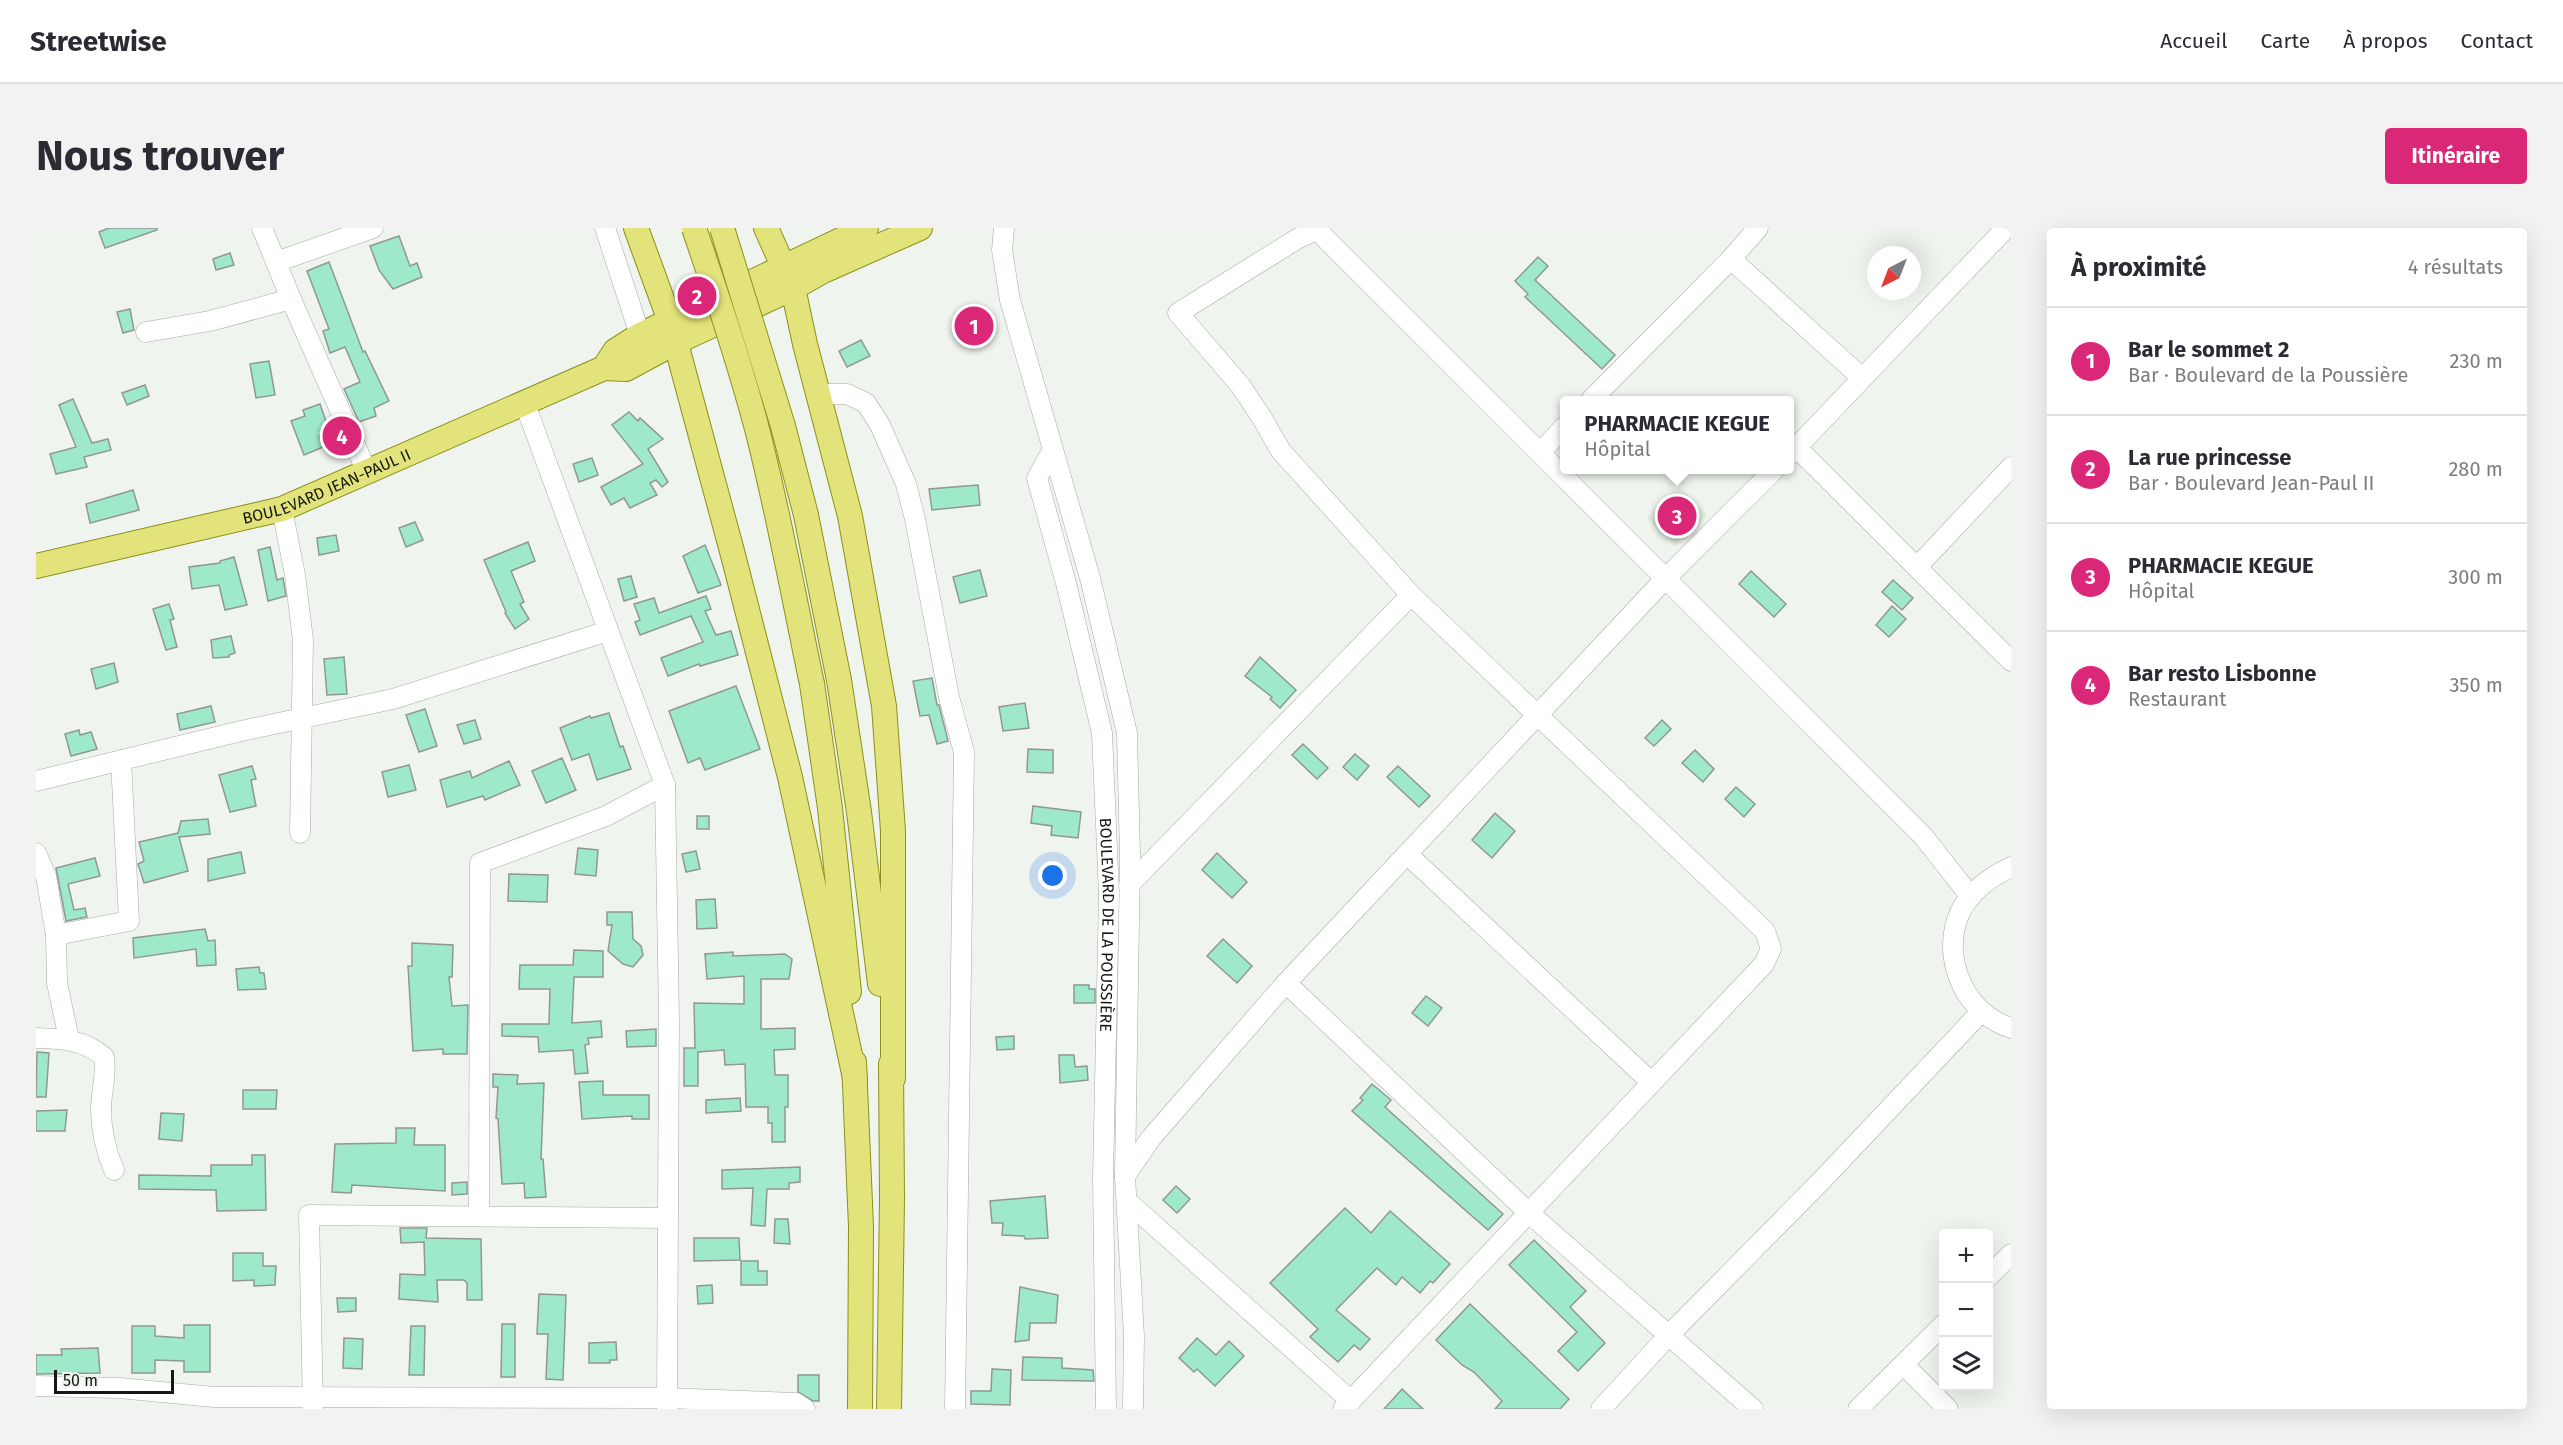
<!DOCTYPE html>
<html lang="fr">
<head>
<meta charset="utf-8">
<style>
	:root { --surface:#fff; --page:#f2f2f3; --text:#2b2b33; --muted:#7c7c81; --line:#e1e1e2; --accent:#db2777 }
	body { margin:0; font-family:"Fira Sans",sans-serif; background:var(--page); color:var(--text) }
	.controls { position:absolute; right:18px; bottom:18px; display:grid; overflow:hidden; border-radius:6px; box-shadow:0 6px 24px #0002 }
	.controls button { width:54px; height:54px; display:grid; place-items:center; padding:0; border:0; border-bottom:2px solid var(--line); background:var(--surface); color:var(--text); font:30px sans-serif }
	.compass { position:absolute; left:1831px; top:18px; width:54px; height:54px; border-radius:50%; background:var(--surface); box-shadow:0 6px 24px #0002; rotate:222deg }
	.scale { position:absolute; left:18px; bottom:15px; width:120px; box-sizing:border-box; padding-left:6px; border:3px solid #151714; border-top:0; font-size:16px; line-height:21px; white-space:nowrap; color:#151714; -webkit-text-stroke:4px #eff4ee; paint-order:stroke }
	.you { position:absolute; left:1017px; top:648px; width:21px; height:21px; margin:-15px; border:4px solid #fff; border-radius:50%; background:#1a73e8; box-shadow:0 0 0 9px #1a73e833 }
	.badge { display:grid; place-items:center; width:39px; height:39px; border-radius:50%; background:var(--accent); color:#fff; font-size:20px; font-weight:700 }
	.pin { position:absolute; translate:-50% -50%; border:3px solid #fff; box-shadow:0 2px 6px #0006 }
	.popup { position:absolute; left:1524px; top:168px; width:234px; height:78px; box-sizing:border-box; display:grid; place-content:center; border-radius:6px; background:var(--surface); filter:drop-shadow(0 2px 4px #0005); font-size:20px; white-space:nowrap; color:var(--muted) }
	.popup b { font-size:22px; color:var(--text) }
	.popup::after { content:''; position:absolute; left:50%; top:100%; margin-left:-12px; border:12px solid transparent; border-top-color:var(--surface) }
	.list { margin:0; padding:0; list-style:none }
	h2 { display:flex; justify-content:space-between; align-items:center; height:78px; margin:0; padding:0 24px; font-size:26px }
	h2 small { font-size:20px; font-weight:400; color:var(--muted) }
	.list li { display:grid; grid-template-columns:39px 1fr auto; gap:18px; align-items:center; box-sizing:border-box; height:108px; padding:0 24px; border-top:2px solid var(--line) }
	.list b { display:block; font-size:22px; white-space:nowrap }
	.list p { margin:0; font-size:20px; white-space:nowrap; color:var(--muted) }
	.list em { font-size:20px; font-style:normal; color:var(--muted) }
	.icon { flex:none; width:33px; height:33px; fill:none; stroke:currentColor; stroke-width:2; stroke-linecap:round; stroke-linejoin:round }
	.map { position:relative; flex:none; width:1975px; height:1181px; overflow:hidden; border-radius:6px }
	header { display:flex; align-items:center; gap:36px; box-sizing:border-box; height:84px; padding:0 30px; background:var(--surface); border-bottom:2px solid var(--line) }
	header strong { font-size:28px }
	nav { display:flex; gap:33px; margin-inline-start:auto; font-size:21px }
	.intro { display:flex; align-items:center; justify-content:space-between; box-sizing:border-box; height:144px; padding:0 36px }
	h1 { margin:0; font-size:42px }
	.button { padding:15px 27px; border-radius:6px; background:var(--accent); color:#fff; font-size:21px; font-weight:700 }
	main { display:flex; gap:36px; padding:0 36px }
	aside { flex:1; background:var(--surface); border-radius:6px; box-shadow:0 6px 24px #0002 }
	.map>svg:first-child { display:block }
	.built { fill:#e3ede0 }
	.building { fill:#9ee9ca; stroke:#909894; stroke-width:1.5 }
	.lines { fill:none; stroke-linecap:round; stroke-linejoin:round }
	.minor-casing { stroke:#a6aba4; stroke-width:21 }
	.major-casing { stroke:#8d901c; stroke-width:26 }
	.minor { stroke:#fff; stroke-width:20 }
	.major { stroke:#e2e37a; stroke-width:24 }
	.major-bridge-casing { stroke:#8d901c; stroke-width:26; stroke-linecap:butt }
	.major-bridge { stroke:#e2e37a; stroke-width:24 }
	.labels { text-anchor:middle; dominant-baseline:central; stroke-width:5; stroke-linejoin:round; paint-order:stroke }
	.street-label { font-size:16px; fill:#151714; stroke:#eff4ee }
</style>
</head>
<body>
<header>
<strong>Streetwise</strong>
<nav><a>Accueil</a><a>Carte</a><a>À propos</a><a>Contact</a></nav>
</header>
<div class="intro"><h1>Nous trouver</h1><a class="button">Itinéraire</a></div>
<main>
<div class="map">
<svg width="1975" height="1181" viewBox="0 0 1975 1181">
	<rect width="100%" height="100%" fill="#eff4ee"/>
	<polygon class="built" points="1643,258 1671,287 1639,318 1611,290"/>
	<g class="building">
		<polygon points="73,0 121,0 121,2 69,20 63,4"/>
		<polygon points="363,8 374,38 381,35 386,49 357,61 343,42 334,18"/>
		<polygon points="194,25 198,37 180,42 177,31"/>
		<polygon points="1502,29 1512,38 1499,52 1579,127 1566,141 1489,69 1492,66 1479,53"/>
		<polygon points="293,34 327,124 329,123 353,173 338,180 340,188 323,194 308,161 324,154 309,119 294,125 287,103 293,101 271,43"/>
		<polygon points="94,81 98,102 87,105 81,84"/>
		<polygon points="825,112 834,128 811,139 803,123"/>
		<polygon points="233,133 239,167 220,170 214,136"/>
		<polygon points="109,157 113,168 91,177 86,165"/>
		<polygon points="37,171 56,215 72,211 75,222 48,229 51,239 20,246 14,226 40,219 23,177"/>
		<polygon points="284,176 294,205 283,208 287,219 268,227 255,193 269,188 267,182"/>
		<polygon points="593,184 602,193 604,190 627,211 612,221 632,254 626,259 620,252 614,255 621,267 594,280 588,270 575,277 565,259 607,236 576,197"/>
		<polygon points="556,230 562,247 543,254 537,236"/>
		<polygon points="942,257 944,277 896,282 893,261"/>
		<polygon points="97,262 103,282 54,295 50,276"/>
		<polygon points="379,294 387,312 370,319 363,300"/>
		<polygon points="300,307 303,323 283,327 281,310"/>
		<polygon points="492,314 499,333 475,343 488,374 484,376 493,391 479,401 469,385 470,384 448,332"/>
		<polygon points="669,317 685,357 662,365 647,328"/>
		<polygon points="234,319 241,352 247,350 250,368 232,373 222,322"/>
		<polygon points="198,329 211,377 189,382 183,357 156,361 153,339 184,335 184,333"/>
		<polygon points="944,342 951,368 924,375 917,349"/>
		<polygon points="1715,343 1750,376 1738,389 1703,356"/>
		<polygon points="595,348 601,369 588,373 582,351"/>
		<polygon points="1857,352 1877,370 1866,382 1846,364"/>
		<polygon points="670,368 675,381 669,383 680,407 695,403 702,427 664,438 663,436 632,448 625,430 667,414 655,388 604,407 599,394 604,392 598,376 618,370 623,385"/>
		<polygon points="133,376 138,391 134,392 141,419 130,422 117,381"/>
		<polygon points="1856,378 1870,391 1853,409 1840,397"/>
		<polygon points="195,408 199,425 193,427 193,429 177,430 175,412"/>
		<polygon points="308,429 311,466 291,467 288,431"/>
		<polygon points="1224,429 1260,462 1244,480 1234,471 1236,469 1209,448"/>
		<polygon points="78,435 82,454 60,461 55,441"/>
		<polygon points="896,450 901,477 903,477 912,513 901,516 893,487 884,488 877,453"/>
		<polygon points="700,458 724,521 669,542 664,530 652,535 633,483"/>
		<polygon points="989,475 993,500 967,503 963,479"/>
		<polygon points="175,478 179,494 144,502 141,486"/>
		<polygon points="389,481 401,518 383,524 370,487"/>
		<polygon points="573,485 584,519 587,518 595,541 561,552 553,526 536,532 524,500 554,488 555,490"/>
		<polygon points="439,492 445,511 428,516 421,497"/>
		<polygon points="1626,492 1635,501 1618,518 1609,510"/>
		<polygon points="43,502 44,507 55,504 61,521 35,528 29,506"/>
		<polygon points="1267,516 1292,540 1281,551 1256,527"/>
		<polygon points="992,521 1017,522 1017,545 991,544"/>
		<polygon points="1659,522 1678,541 1667,554 1646,535"/>
		<polygon points="1319,526 1333,538 1321,552 1307,539"/>
		<polygon points="526,530 540,562 510,575 496,543"/>
		<polygon points="473,533 484,557 449,572 447,568 411,579 404,552 434,543 436,550"/>
		<polygon points="373,537 380,562 352,569 346,544"/>
		<polygon points="216,538 220,551 215,552 220,578 194,584 183,547"/>
		<polygon points="1362,538 1394,568 1383,579 1351,549"/>
		<polygon points="1700,559 1719,576 1708,589 1689,571"/>
		<polygon points="997,578 1045,584 1042,610 1015,607 1016,598 995,595"/>
		<polygon points="1459,585 1479,603 1456,630 1436,612"/>
		<rect x="661" y="588" width="12" height="13"/>
		<polygon points="172,591 174,606 143,609 152,643 108,655 102,636 108,633 103,614 142,605 145,593"/>
		<polygon points="542,620 562,622 560,648 539,646"/>
		<polygon points="660,623 664,641 650,644 646,626"/>
		<polygon points="205,624 209,645 172,653 172,631"/>
		<polygon points="1181,625 1211,654 1196,670 1166,642"/>
		<polygon points="59,630 64,648 32,656 38,682 49,680 51,689 30,693 20,640"/>
		<polygon points="473,646 512,647 511,674 472,673"/>
		<polygon points="679,671 681,700 661,701 660,672"/>
		<polygon points="571,684 596,684 597,711 605,718 607,727 597,739 587,736 572,723 576,697 571,697"/>
		<polygon points="169,701 172,713 179,712 180,737 161,738 160,721 98,730 97,710"/>
		<polygon points="1187,711 1216,738 1201,755 1171,728"/>
		<polygon points="376,715 417,717 416,749 413,749 416,778 432,777 431,826 407,826 407,821 377,823 372,738 376,738"/>
		<polygon points="538,722 567,723 567,749 538,749 536,795 565,793 566,809 552,810 553,816 549,817 552,845 539,846 537,822 503,824 502,809 466,808 466,796 513,796 514,761 483,761 484,737 537,737"/>
		<polygon points="697,724 697,728 749,726 756,731 753,751 725,751 725,801 759,800 759,821 738,822 739,847 752,847 752,879 749,879 749,914 736,914 736,895 732,895 732,879 710,879 709,836 689,837 688,822 662,824 662,858 648,858 648,820 659,820 658,775 708,776 708,748 671,751 669,726"/>
		<polygon points="223,739 224,745 228,745 230,761 202,762 200,741"/>
		<polygon points="1038,757 1053,757 1053,761 1059,761 1059,775 1038,775"/>
		<polygon points="1390,768 1406,780 1392,798 1376,785"/>
		<polygon points="620,801 620,818 591,819 590,803"/>
		<polygon points="978,808 978,821 961,822 960,809"/>
		<polygon points="1,824 13,825 10,869 0,869"/>
		<polygon points="1023,827 1038,827 1039,839 1051,838 1052,852 1024,855"/>
		<polygon points="457,846 482,847 481,856 508,855 505,931 507,931 510,969 489,970 488,955 466,956 462,891 460,890 462,859 457,859"/>
		<polygon points="567,853 567,867 613,867 613,891 596,891 596,888 546,891 543,854"/>
		<polygon points="1336,856 1355,872 1349,879 1467,986 1452,1002 1316,883 1327,872 1324,870"/>
		<polygon points="207,862 241,862 240,881 207,881"/>
		<polygon points="704,870 705,883 670,885 670,872"/>
		<polygon points="31,882 29,903 0,903 0,883"/>
		<polygon points="125,885 148,886 146,913 123,911"/>
		<polygon points="360,900 379,900 378,917 409,917 409,963 316,957 315,965 296,964 299,916 360,915"/>
		<polygon points="216,927 229,927 230,982 181,983 180,962 103,961 103,947 175,948 175,937 216,937"/>
		<polygon points="764,939 764,954 753,955 753,961 731,961 729,998 715,997 717,960 686,961 686,942"/>
		<polygon points="431,954 431,966 416,967 416,955"/>
		<polygon points="1140,958 1154,971 1141,985 1127,972"/>
		<polygon points="1009,968 1012,1010 989,1011 988,1008 966,1007 967,995 956,995 954,973"/>
		<polygon points="1309,980 1335,1005 1354,983 1414,1036 1397,1055 1394,1053 1384,1065 1366,1049 1360,1057 1341,1040 1300,1082 1334,1111 1324,1122 1318,1117 1302,1134 1274,1109 1282,1101 1234,1055"/>
		<polygon points="739,991 752,991 754,1016 738,1015"/>
		<polygon points="364,1000 391,1000 390,1010 445,1011 446,1072 431,1072 431,1055 428,1052 401,1052 402,1074 363,1071 364,1046 389,1047 388,1014 365,1015"/>
		<polygon points="658,1010 703,1010 704,1032 658,1033"/>
		<polygon points="1498,1012 1550,1063 1534,1079 1569,1115 1542,1143 1522,1123 1541,1104 1473,1037"/>
		<polygon points="197,1025 227,1025 227,1038 240,1038 239,1057 218,1058 218,1052 197,1053"/>
		<polygon points="705,1033 722,1033 722,1043 731,1043 731,1057 705,1057"/>
		<polygon points="676,1057 677,1075 662,1076 661,1058"/>
		<polygon points="984,1059 1022,1067 1020,1095 994,1095 993,1112 979,1114"/>
		<polygon points="503,1066 530,1067 527,1152 510,1151 512,1106 501,1106"/>
		<polygon points="301,1070 320,1070 320,1083 302,1084"/>
		<polygon points="1434,1076 1533,1171 1524,1181 1459,1181 1466,1173 1438,1144 1426,1137 1400,1112"/>
		<polygon points="466,1096 479,1096 479,1149 465,1149"/>
		<polygon points="148,1097 174,1097 174,1144 148,1144 148,1133 119,1132 119,1145 96,1145 96,1098 119,1098 119,1108 148,1110"/>
		<polygon points="375,1098 389,1098 388,1147 373,1147"/>
		<polygon points="308,1110 327,1111 326,1141 307,1140"/>
		<polygon points="1161,1110 1180,1127 1193,1113 1208,1128 1179,1158 1161,1141 1158,1144 1143,1130"/>
		<polygon points="580,1114 581,1132 574,1132 574,1135 553,1135 553,1115"/>
		<polygon points="62,1120 64,1145 0,1146 0,1127 26,1127 25,1121"/>
		<polygon points="987,1129 1026,1130 1026,1140 1057,1142 1058,1153 986,1152"/>
		<polygon points="956,1141 975,1142 974,1177 935,1176 935,1163 955,1163"/>
		<polygon points="762,1147 783,1147 783,1173 777,1173 762,1164"/>
		<polygon points="1366,1161 1387,1181 1348,1181"/>
	</g>
	<g class="lines">
		<g class="minor-casing">
			<g id="minor">
				<polyline points="226,0 255,71 331,244"/>
				<polyline points="569,0 604,107"/>
				<polyline points="968,0 966,22 974,72 1054,350 1091,505 1094,627 1089,948 1098,1108 1097,1181"/>
				<polyline points="1279,0 1887,608 1935,669"/>
				<polyline points="1284,0 1261,11 1142,85 1204,157 1226,190 1245,223 1375,367 1729,703 1735,721 1728,736 1307,1181"/>
				<polyline points="1695,31 1826,150"/>
				<polyline points="240,34 337,0"/>
				<polyline points="110,104 174,93 255,71"/>
				<polyline points="782,166 811,166 830,175 844,197 870,256 879,291 913,469 928,524 919,1181"/>
				<polyline points="1555,172 1695,31 1722,0"/>
				<polyline points="489,176 629,557 633,792 631,1181"/>
				<polyline points="1760,219 1975,433"/>
				<path id="s1" d="M 1016,223 L 1001,250 L 1030,355 L 1066,505 L 1073,666 L 1067,950 L 1070,1181"/>
				<polyline points="1504,225 1528,199"/>
				<polyline points="1754,226 1970,0"/>
				<polyline points="246,281 259,347 267,412 264,605"/>
				<polyline points="1881,339 1975,239"/>
				<polyline points="0,553 205,503 357,471 572,403"/>
				<polyline points="0,625 10,648 20,707 21,755 33,811"/>
				<polyline points="1371,626 1615,854"/>
				<path d="M 1975,639 C 1952,650 1929,667 1921,692 C 1907,736 1931,786 1975,800"/>
				<polyline points="1093,657 1375,367"/>
				<polyline points="20,707 93,693 85,532"/>
				<polyline points="1250,755 1493,985 1717,1181"/>
				<path d="M 0,810 C 26,811 47,811 68,829 C 71,851 65,862 65,881 C 65,903 70,923 78,942"/>
				<polyline points="1089,948 1115,910 1250,755 1629,351 1738,242"/>
				<polyline points="1091,973 1315,1173"/>
				<polyline points="443,988 444,635 570,588 629,557"/>
				<polyline points="1952,1049 1975,1026"/>
				<polyline points="1868,1137 1912,1181"/>
				<polyline points="0,1158 83,1160 178,1169 631,1170 760,1175 769,1181"/>
				<polyline points="277,1181 273,987 630,990"/>
				<polyline points="1565,1181 1633,1107 1787,951 1945,784"/>
				<polyline points="1822,1181 1908,1096"/>
			</g>
		</g>
		<g class="major-casing">
			<g id="major">
				<polyline points="600,0 634,93 697,327 754,549 819,850"/>
				<polyline points="730,0 757,60 769,116 814,288 848,478 857,603 857,850"/>
				<polyline points="568,140 579,123 604,107 830,0"/>
				<path id="s2" d="M 0,338 L 246,281 L 568,140 L 590,141 L 640,114 L 757,60 L 787,43 L 884,0"/>
				<polyline points="803,452 823,584 844,756"/>
				<polyline points="776,456 794,580 813,764"/>
				<polyline points="818,834 825,999 824,1181"/>
				<polyline points="853,1181 856,971 855,836"/>
			</g>
		</g>
		<use href="#minor" class="minor"/>
		<use href="#major" class="major"/>
		<g class="major-bridge-casing">
			<g id="major-bridge">
				<path d="M 658,0 C 680,65 702,130 720,197 C 742,282 758,370 776,456"/>
				<polyline points="686,0 747,198 770,287 803,452"/>
			</g>
		</g>
		<use href="#major-bridge" class="major-bridge"/>
	</g>
	<g class="labels">
		<g class="street-label">
			<text stroke="none"><textPath href="#s2" startOffset="302">BOULEVARD JEAN-PAUL II</textPath></text>
			<text stroke="none"><textPath href="#s1" startOffset="486">BOULEVARD DE LA POUSSIÈRE</textPath></text>
		</g>
	</g>
</svg>
<div class="controls">
<button>+</button>
<button>−</button>
<button><svg class="icon" aria-label="layers" viewBox="0 0 24 24"><path d="M12 4l9 5-9 5-9-5zM3 14l9 5 9-5"/></svg></button>
</div>
<svg class="compass" viewBox="-18 -18 36 36"><path d="M0-13l5 13h-10z" fill="#e53935"/><path d="M0 13l5-13h-10z" fill="#7c7c81"/></svg>
<div class="scale">50 m</div>
<div class="you"></div>
<div class="pin badge" style="left:938px;top:98px">1</div>
<div class="pin badge" style="left:661px;top:68px">2</div>
<div class="pin badge" style="left:1641px;top:288px">3</div>
<div class="popup"><b>PHARMACIE KEGUE</b>Hôpital</div>
<div class="pin badge" style="left:306px;top:208px">4</div>
</div>
<aside>
<h2>À proximité<small>4 résultats</small></h2>
<ul class="list">
<li><span class="badge">1</span><div><b>Bar le sommet 2</b><p>Bar · Boulevard de la Poussière</p></div><em>230 m</em></li>
<li><span class="badge">2</span><div><b>La rue princesse</b><p>Bar · Boulevard Jean-Paul II</p></div><em>280 m</em></li>
<li><span class="badge">3</span><div><b>PHARMACIE KEGUE</b><p>Hôpital</p></div><em>300 m</em></li>
<li><span class="badge">4</span><div><b>Bar resto Lisbonne</b><p>Restaurant</p></div><em>350 m</em></li>
</ul>
</aside>
</main>
</body>
</html>
